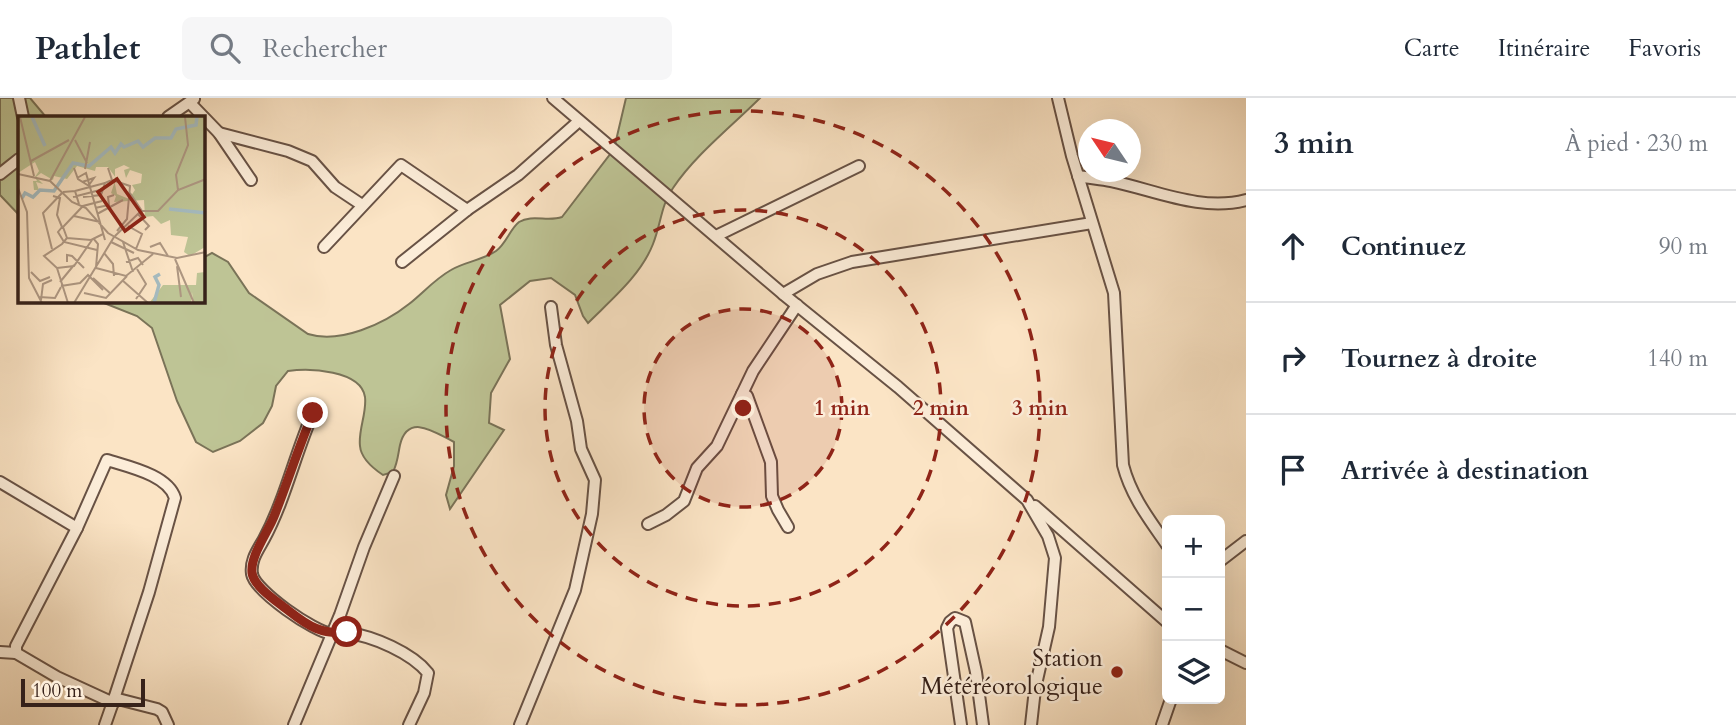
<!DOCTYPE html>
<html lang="fr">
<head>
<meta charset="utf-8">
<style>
	:root { --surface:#fff; --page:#f6f6f7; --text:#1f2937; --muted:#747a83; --line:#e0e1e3 }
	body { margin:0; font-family:Cardo,serif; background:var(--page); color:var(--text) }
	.controls { position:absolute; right:21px; bottom:21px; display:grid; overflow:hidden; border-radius:10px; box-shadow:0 7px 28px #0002 }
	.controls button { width:63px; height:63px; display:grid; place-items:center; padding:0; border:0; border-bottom:2px solid var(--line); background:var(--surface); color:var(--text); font:35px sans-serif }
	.compass { position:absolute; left:1078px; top:21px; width:63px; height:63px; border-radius:50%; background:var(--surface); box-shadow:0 7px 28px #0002; rotate:305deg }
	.scale { position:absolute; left:21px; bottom:18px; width:124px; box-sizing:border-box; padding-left:7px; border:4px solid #37221a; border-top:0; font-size:19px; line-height:24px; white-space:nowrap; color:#37221a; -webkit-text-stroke:5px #fcedd9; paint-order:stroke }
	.stop { position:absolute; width:21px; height:21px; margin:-16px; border:5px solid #8f2418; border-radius:50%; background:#fff }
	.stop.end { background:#8f2418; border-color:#fff; box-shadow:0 2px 7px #0008 }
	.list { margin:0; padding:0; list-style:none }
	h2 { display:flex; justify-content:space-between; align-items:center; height:91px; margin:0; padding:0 28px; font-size:30px }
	h2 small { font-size:23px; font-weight:400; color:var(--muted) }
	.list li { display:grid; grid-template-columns:46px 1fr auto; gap:21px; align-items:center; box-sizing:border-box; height:112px; padding:0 28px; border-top:2px solid var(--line) }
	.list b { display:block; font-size:26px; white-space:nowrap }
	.list em { font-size:23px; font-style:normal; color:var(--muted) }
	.icon { flex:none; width:38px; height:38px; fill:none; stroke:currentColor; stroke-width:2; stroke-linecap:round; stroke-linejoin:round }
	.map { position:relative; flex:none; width:1246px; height:627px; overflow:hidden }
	header { display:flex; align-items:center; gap:42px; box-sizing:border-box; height:98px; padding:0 35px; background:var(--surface); border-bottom:2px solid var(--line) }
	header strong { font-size:33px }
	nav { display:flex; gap:38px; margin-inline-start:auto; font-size:24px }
	.search { width:490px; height:63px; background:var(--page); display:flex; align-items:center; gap:18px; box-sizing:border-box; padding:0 24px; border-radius:10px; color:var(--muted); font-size:26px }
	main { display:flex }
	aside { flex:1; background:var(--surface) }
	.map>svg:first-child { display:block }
	.green { fill:#bec495; stroke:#7a7358; stroke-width:2 }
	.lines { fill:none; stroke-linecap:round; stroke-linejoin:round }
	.minor-casing { stroke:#685245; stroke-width:14 }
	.minor { stroke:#fcedd9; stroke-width:10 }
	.route { stroke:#8f2418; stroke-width:9 }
	.ring { fill:none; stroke:#8f2418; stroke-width:3.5; stroke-dasharray:12 9 }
	.poi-dot { fill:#8f2418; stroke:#fcedd9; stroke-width:2.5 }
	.labels { text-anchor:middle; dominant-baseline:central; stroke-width:5; stroke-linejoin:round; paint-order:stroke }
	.poi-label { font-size:24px; fill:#37221a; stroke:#fcedd9; text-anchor:end }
	.inset-river { fill:none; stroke:#a5bbc0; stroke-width:3.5 }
	.inset-road { fill:none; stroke:#ad9681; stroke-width:2 }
	.view { fill:#8f2418; fill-opacity:0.15; stroke:#8f2418; stroke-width:3.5 }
	.inset-edge { fill:none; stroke:#37221a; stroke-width:3.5 }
	.centre { fill:#8f2418; stroke:#fcedd9; stroke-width:3.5 }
	.ring-label { font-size:21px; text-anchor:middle; font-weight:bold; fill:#8f2418; stroke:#fcedd9; stroke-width:5; stroke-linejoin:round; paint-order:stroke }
</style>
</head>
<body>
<header>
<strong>Pathlet</strong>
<div class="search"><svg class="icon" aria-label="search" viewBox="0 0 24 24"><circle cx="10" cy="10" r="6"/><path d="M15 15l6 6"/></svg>Rechercher</div>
<nav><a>Carte</a><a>Itinéraire</a><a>Favoris</a></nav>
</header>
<main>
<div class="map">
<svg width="1246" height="627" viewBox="0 0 1246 627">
	<rect width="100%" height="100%" fill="#fbe4c5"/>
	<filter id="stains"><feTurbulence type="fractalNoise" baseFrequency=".00286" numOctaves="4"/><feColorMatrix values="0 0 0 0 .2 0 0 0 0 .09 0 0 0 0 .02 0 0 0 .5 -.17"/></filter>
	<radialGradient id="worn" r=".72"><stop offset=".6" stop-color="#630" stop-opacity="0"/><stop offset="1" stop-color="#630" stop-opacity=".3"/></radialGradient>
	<g class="green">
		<polygon points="0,0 30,0 46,19 19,19 19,117 0,97"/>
		<path d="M 626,0 L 760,0 C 732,28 695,57 673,90 C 661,107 661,126 653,146 C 641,177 612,201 588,225 L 583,218 L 575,197 L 551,180 L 530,183 L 500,207 L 510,261 L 491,295 L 489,325 L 504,332 L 450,411 L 446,397 L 454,368 L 454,344 C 436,335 408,314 400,347 C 398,356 398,364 393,374 L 383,377 C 374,371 361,360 360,348 C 358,332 367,315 365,299 C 361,272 309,270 288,273 L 276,288 L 272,308 L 263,325 L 240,343 L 213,354 L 196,344 L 177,303 L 152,230 L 137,218 L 99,203 L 203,203 L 203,160 L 212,155 L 228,164 L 249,195 L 308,236 C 340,246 384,226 409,206 C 423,195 435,181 451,172 C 464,164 483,162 496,153 C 506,146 510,131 519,124 C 532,116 548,124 562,119 L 614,51 Z"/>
	</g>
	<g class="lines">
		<g class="minor-casing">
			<g id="minor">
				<polyline points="19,0 23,19"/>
				<polyline points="553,0 783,196 898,289 1027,402 1048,438 1055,460 1049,529 1035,591 1031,627"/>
				<path d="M 1058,0 L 1072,58 L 1114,195 L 1123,367 C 1131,398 1149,421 1167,447"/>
				<polyline points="190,5 219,35 251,82"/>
				<polyline points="168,19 194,1"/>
				<polyline points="219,35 288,53 312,63 335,89 362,107"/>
				<polyline points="0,76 19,61"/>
				<path d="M 1078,78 C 1089,80 1100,81 1111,83 C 1155,92 1201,114 1246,102"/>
				<polyline points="716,138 859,68"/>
				<polyline points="324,149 401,67 467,112"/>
				<polyline points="402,164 467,112 518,77 579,23"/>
				<polyline points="783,196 817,176 852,164 1092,125"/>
				<polyline points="742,296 747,298 771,364 772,398 778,412 788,429"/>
				<path d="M 313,315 C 295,356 285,402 264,441 C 258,452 250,462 252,476 C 255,493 314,534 332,536 C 337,537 342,534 348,535 C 373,538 412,555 428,575 L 424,595 L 409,627"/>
				<polyline points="0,384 77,430 16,548 16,555 57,579 107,602 112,607 105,627"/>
				<polyline points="1035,408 1167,524"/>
				<polyline points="648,426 666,417 684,403 697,370 717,348 753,273 797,207"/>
				<path d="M 77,430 L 107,362 C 129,369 168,377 175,400 L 149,494 L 112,607"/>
				<polyline points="1220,463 1246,443"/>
				<polyline points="1220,552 1246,565"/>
				<polyline points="0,554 16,555"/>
				<polyline points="114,600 157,611 162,614 168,627"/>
				<polyline points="294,627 340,517 364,449 394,378"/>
				<polyline points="520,627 575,492 592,416 595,382 581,351 577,323 556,247 551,209"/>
				<polyline points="961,627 947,530 950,524 955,520 965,524 976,574 983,627"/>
				<polyline points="1162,627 1171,601"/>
			</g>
		</g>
		<use href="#minor" class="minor"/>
	</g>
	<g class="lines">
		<path class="route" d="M 313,315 C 299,348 288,383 275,416 C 269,433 250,457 252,475 C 254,489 278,504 289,513 C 308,528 322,537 347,534"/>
	</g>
	<circle cx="743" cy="310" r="99" fill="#8f2418" fill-opacity=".12"/>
	<g class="ring">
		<circle cx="743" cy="310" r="99"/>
		<circle cx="743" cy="310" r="198"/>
		<circle cx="743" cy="310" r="297"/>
	</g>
	<circle class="poi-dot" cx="1117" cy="574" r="7"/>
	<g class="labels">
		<g class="poi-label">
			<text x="1103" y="560">Station<tspan x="1103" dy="28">Météréorologique</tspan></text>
		</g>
	</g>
	<g transform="translate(18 18)">
		<rect width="187" height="187" fill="#fbe4c5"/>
		<path d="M 0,1 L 187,1 L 187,131 L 172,140 L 166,136 L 170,121 L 153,119 L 152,104 L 143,108 L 135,100 L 127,101 L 126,84 L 96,86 L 98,80 L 93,77 L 98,62 L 90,51 L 78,51 L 77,55 L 59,50 L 49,63 L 36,60 L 35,64 L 23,57 L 18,61 L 25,68 L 18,66 L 21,74 L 16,74 L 15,65 L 19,65 L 17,61 L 21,55 L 17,46 L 0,57 ZM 106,49 L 112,52 L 106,54 L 108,62 L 112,54 L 124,58 L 123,67 L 114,69 L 117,74 L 111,83 L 99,78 L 97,68 L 97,53 ZM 187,142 L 187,187 L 175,187 L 174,176 L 173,187 L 132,186 L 145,169 L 178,169 L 179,157 L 187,156 Z" fill="#bec495" fill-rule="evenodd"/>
		<path class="inset-river" d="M 14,1 L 27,30M 4,82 L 7,77 L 15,81 L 22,74 L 36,75 L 55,47 L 71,50 L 93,31 L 97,37 L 103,28 L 106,31 L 120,25 L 125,31 L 137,22 L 153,22 L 158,13 L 178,9 L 179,1M 151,93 L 188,97M 136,187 L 141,169 L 137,161 L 142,158"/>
		<path class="inset-road" d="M 2,1 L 16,60M 57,24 L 69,47M 13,45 L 51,24M 56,52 L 60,63 L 71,70M 90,52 L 94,64 L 112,70 L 109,103 L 99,115M 67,53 L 72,26M 0,58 L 32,65 L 54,86 L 68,92 L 90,117 L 120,134 L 159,142 L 188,136M 59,62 L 68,57 L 87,124M 32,65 L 67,1M 64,66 L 76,62 L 71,69M 0,72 L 9,96 L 11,162 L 24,187M 160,74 L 158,59 L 170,29 L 167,1M 57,75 L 87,67M 45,76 L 57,75 L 61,88M 112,77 L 124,95M 35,80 L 42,82 L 39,99 L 44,111M 55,81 L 82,74M 65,81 L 83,79 L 87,67 L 94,64M 77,92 L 91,89 L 90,81 L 96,79M 79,98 L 105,84M 120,98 L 131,110 L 127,114M 56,100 L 82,106M 110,110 L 124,118 L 118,133M 44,111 L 40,116 L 46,126 L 79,134M 97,120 L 123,95 L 140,95 L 160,74 L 188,63M 49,122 L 73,124 L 85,118M 75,122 L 80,128 L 78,151M 93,126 L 116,137M 105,126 L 115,156M 132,131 L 142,127 L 150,140M 34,133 L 25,97 L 44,77M 86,137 L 95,148 L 96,160M 157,143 L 176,187M 49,146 L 49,139 L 54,140 L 66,152M 108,146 L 120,142 L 125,149M 159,150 L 163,181M 39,152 L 56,150 L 74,124M 78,152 L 108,160 L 135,138M 13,156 L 22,165 L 32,161M 75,162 L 93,178M 104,164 L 130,187M 42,166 L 56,149M 43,170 L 62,167 L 70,159 L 85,174M 66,177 L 88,182 L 109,160M 21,181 L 37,182 L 43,171M 118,183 L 128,168 L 119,153M 23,184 L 25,168 L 34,164M 50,187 L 39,152 L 26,140 L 44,128 L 49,122 L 45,111 L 65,90 L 84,85M 56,187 L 96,121"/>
		<path class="view" d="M 99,63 L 126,101 L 107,115 L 80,76 Z"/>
		<rect width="187" height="187" class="inset-edge"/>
	</g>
	<circle cx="743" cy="310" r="10" class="centre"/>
	<g class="ring-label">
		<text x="842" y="317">1 min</text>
		<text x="941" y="317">2 min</text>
		<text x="1040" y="317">3 min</text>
	</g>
	<rect width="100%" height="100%" filter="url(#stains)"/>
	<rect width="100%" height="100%" fill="url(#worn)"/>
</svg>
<div class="controls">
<button>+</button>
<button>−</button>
<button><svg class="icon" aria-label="layers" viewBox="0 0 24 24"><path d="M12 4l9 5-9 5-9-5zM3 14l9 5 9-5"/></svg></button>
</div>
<svg class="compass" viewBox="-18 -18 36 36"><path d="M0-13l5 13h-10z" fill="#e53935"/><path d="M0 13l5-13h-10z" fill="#747a83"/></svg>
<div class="scale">100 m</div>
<div class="stop" style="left:347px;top:534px"></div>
<div class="stop end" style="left:313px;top:315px"></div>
</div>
<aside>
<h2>3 min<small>À pied · 230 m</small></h2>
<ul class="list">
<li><svg class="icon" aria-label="ahead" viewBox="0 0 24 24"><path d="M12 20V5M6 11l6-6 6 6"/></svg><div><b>Continuez</b></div><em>90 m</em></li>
<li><svg class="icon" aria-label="right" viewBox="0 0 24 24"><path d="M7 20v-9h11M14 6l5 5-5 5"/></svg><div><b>Tournez à droite</b></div><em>140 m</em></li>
<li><svg class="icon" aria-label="arrive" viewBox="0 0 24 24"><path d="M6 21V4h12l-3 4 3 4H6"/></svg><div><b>Arrivée à destination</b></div></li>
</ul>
</aside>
</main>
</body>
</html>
